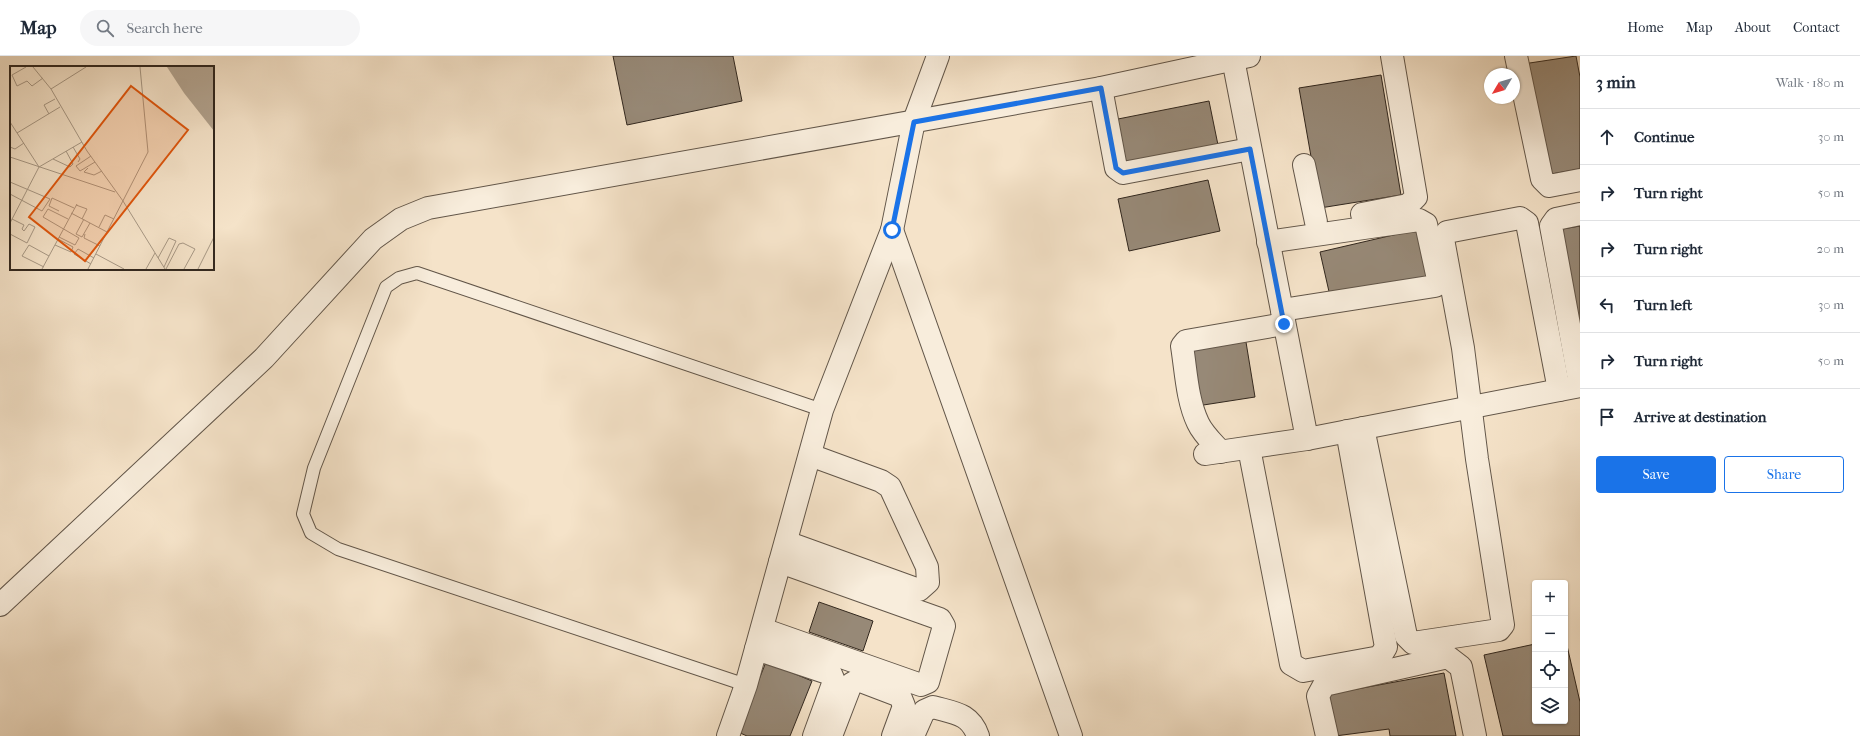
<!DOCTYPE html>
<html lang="en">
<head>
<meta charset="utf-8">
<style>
	:root { --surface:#fff; --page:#f6f6f7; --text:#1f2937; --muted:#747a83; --line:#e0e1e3; --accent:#1a73e8 }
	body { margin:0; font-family:"IM FELL French Canon",serif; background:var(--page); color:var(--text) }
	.controls { position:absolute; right:12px; bottom:12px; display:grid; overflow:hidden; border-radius:4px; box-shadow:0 1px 3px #0004 }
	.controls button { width:36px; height:36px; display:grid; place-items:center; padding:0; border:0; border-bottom:1px solid var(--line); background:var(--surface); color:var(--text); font:20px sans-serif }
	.compass { position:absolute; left:1484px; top:12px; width:36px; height:36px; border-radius:50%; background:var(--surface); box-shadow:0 1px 3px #0004; rotate:232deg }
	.stop { position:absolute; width:12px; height:12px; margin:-9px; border:3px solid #1a73e8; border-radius:50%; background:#fff }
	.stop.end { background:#1a73e8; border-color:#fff; box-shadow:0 1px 4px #0008 }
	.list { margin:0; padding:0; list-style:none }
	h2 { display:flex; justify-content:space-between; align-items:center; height:52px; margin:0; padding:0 16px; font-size:17px }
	h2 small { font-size:13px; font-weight:400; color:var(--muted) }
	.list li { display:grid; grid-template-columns:26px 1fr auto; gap:12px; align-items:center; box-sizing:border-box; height:56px; padding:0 16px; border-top:1px solid var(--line) }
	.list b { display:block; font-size:15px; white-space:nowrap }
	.list em { font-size:13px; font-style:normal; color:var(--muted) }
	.actions { display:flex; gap:8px; padding:12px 16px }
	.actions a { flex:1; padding:9px 0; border:1px solid var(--accent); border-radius:4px; text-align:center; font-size:14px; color:var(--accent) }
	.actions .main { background:var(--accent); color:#fff }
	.icon { flex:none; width:22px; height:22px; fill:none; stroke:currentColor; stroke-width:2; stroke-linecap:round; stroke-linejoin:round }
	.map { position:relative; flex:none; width:1580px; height:680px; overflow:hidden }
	header { display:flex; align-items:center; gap:24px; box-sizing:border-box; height:56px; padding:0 20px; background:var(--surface); border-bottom:1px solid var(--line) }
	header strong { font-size:19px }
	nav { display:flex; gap:22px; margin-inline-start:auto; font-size:14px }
	.search { width:280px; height:36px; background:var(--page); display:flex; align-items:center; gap:10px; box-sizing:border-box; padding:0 14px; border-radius:22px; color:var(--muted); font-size:15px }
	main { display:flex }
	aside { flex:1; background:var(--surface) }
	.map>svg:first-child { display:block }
	.building { fill:#978977; stroke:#31271e }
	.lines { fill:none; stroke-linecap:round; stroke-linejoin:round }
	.service-casing { stroke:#625649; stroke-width:14 }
	.minor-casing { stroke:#625649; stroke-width:24 }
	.service { stroke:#f8eddc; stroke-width:12 }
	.minor { stroke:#f8eddc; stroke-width:22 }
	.route { stroke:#1a73e8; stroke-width:5 }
	.inset-road { fill:none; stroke:#a79885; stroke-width:1 }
	.view { fill:#df560d; fill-opacity:0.15; stroke:#df560d; stroke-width:2 }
	.inset-edge { fill:none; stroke:#31271e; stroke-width:2 }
</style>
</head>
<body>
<header>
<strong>Map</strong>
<div class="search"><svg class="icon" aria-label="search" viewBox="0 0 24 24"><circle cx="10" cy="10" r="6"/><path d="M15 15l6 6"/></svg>Search here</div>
<nav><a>Home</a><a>Map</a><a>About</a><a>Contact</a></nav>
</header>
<main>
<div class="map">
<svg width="1580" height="680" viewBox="0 0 1580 680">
	<rect width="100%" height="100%" fill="#f5e3c9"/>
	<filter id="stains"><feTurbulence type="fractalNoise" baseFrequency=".005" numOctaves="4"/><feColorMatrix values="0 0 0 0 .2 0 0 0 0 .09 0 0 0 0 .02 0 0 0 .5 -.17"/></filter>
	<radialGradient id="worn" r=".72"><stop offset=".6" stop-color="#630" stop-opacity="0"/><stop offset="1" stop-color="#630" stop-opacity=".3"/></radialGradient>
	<g class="building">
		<polygon points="613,0 733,0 742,45 627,69"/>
		<polygon points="1576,0 1580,21 1580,113 1546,119 1523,8"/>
		<polygon points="1381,19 1401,139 1320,152 1299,32"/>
		<polygon points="1209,45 1218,89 1123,108 1113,64"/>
		<polygon points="1208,124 1220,175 1129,195 1118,143"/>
		<polygon points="1580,170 1580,267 1574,268 1556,174"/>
		<polygon points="1419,173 1428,226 1330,240 1320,196"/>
		<polygon points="1245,280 1255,341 1197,350 1187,289"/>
		<polygon points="819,546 873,565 863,595 809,576"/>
		<polygon points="1565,581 1580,646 1580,680 1503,680 1484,599 1535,588 1535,665 1565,665"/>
		<polygon points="766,606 812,625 790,680 747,680 738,676"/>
		<polygon points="1444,617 1456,680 1390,680 1389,673 1335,680 1324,639"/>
	</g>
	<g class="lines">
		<g class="service-casing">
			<polyline id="service" points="746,629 338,493 311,477 303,458 314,412 386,231 399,222 417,217 822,354"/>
		</g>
		<g class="minor-casing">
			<g id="minor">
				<polyline points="1516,0 1542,123 1549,130 1580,124"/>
				<polyline points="1233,3 1307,383"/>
				<polyline points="1101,32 1116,112 1123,117 1250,93"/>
				<polyline points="1304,109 1316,166"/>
				<polyline points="1362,158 1408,149 1416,141 1392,0"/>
				<polyline points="1580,158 1556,163 1551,170 1580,329"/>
				<polyline points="892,174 1071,680"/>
				<polyline points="1268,186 1419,164 1426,168 1438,223 1435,230 1282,254"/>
				<polyline points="1363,372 1406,580 1413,587 1499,574 1503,569 1477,403 1463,292 1443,183 1447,176 1520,162 1527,167 1559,334"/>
				<polyline points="1249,392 1291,608 1303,615 1380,601 1386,591 1347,375"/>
				<path d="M 1221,396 C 1213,387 1203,378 1198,367 C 1187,344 1186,315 1182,290 L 1186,285 L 1284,268"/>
				<polyline points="1205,398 1307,383 1580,330"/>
				<polyline points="786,486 919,534 928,526 927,511 890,431 881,425 810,399"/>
				<polyline points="0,549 264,302 373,183 401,163 428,152 1101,32 1249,0"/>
				<polyline points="762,573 921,629 928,626 944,570 940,563 780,506"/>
				<polyline points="756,593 831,618 834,625 814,680"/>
				<polyline points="728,680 746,629 822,354 892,174 914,65 938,0"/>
				<polyline points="831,680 851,628 858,624 900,640 904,650 893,680"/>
				<path d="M 913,680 L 924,655 L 933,651 C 954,657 970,657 978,680"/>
				<polyline points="1327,680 1318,640 1324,629 1448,601 1461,611 1475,680"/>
			</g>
		</g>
		<use href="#service" class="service"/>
		<use href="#minor" class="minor"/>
	</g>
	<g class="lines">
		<polyline class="route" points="892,174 914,66 1101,32 1116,112 1123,117 1250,93 1284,268"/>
	</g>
	<g transform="translate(10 10)">
		<rect width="204" height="204" fill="#f5e3c9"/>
		<path d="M 157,1 L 204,1 L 204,65 L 174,27 Z" fill="#b2a38f"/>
		<path class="inset-road" d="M 16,1 L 2,9 L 7,20 L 17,15 L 22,20 L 33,12M 23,1 L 41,23 L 77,85 L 113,135 L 155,203M 41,23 L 76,1M 39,48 L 34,39 L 45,33M 0,56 L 29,101M 7,67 L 50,41M 0,81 L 5,83 L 14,77M 63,81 L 70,93 L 68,96M 81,90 L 66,100 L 70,105 L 85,96M 0,91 L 105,126M 43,93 L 60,101 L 63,98 L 56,85M 78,102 L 74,106 L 84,109 L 92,105M 0,116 L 40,133 L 32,145 L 0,128M 66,139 L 77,143 L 72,153M 49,145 L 39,140 L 42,132 L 64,142M 61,147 L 97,166M 74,153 L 66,168 L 72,171 L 80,157M 0,157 L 29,101 L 72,76M 89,161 L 95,149 L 104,153M 0,168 L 17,177 L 25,161 L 19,158 L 14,165 L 12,163 L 14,159 L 2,153M 75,168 L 74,172 L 90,180M 49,171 L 65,179 L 69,172 L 33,151 L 38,143 L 58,153M 45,179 L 61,186 L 63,181 L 48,173M 86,188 L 114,203M 148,192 L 159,172 L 166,175 L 154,201M 81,198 L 64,188 L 68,183 L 84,192M 34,201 L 12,190 L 19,179 L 39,190M 32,203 L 67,138M 78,203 L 138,86 L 130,1M 136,203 L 145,187M 156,203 L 169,178 L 173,177 L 185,183 L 174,203M 188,203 L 204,171"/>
		<path class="view" d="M 121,20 L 178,64 L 75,195 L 19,151 Z"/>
		<rect width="204" height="204" class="inset-edge"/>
	</g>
	<rect width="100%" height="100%" filter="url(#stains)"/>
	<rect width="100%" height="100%" fill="url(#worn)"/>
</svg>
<div class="controls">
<button>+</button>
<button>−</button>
<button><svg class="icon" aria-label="locate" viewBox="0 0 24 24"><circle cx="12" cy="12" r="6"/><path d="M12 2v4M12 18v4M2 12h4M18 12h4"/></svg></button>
<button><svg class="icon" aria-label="layers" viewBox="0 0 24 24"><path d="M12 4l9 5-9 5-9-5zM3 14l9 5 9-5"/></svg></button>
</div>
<svg class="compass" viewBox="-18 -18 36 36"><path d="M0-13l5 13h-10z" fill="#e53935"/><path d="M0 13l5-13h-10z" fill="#747a83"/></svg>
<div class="stop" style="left:892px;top:174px"></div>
<div class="stop end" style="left:1284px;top:268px"></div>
</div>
<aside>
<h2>3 min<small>Walk · 180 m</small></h2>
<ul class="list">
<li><svg class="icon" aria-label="ahead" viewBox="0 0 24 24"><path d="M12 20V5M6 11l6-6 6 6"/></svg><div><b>Continue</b></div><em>30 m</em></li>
<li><svg class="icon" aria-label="right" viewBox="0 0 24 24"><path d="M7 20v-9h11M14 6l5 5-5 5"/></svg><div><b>Turn right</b></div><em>50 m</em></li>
<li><svg class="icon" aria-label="right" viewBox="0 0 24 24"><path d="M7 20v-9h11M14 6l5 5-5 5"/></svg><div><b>Turn right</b></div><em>20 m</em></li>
<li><svg class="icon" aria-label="left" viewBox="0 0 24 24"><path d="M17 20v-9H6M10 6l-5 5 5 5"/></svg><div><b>Turn left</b></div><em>30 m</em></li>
<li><svg class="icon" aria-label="right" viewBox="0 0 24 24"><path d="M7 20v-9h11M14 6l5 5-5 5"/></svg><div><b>Turn right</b></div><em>50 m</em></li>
<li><svg class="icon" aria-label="arrive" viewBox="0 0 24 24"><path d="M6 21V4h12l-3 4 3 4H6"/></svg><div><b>Arrive at destination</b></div></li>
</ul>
<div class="actions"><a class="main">Save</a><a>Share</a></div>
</aside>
</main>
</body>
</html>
